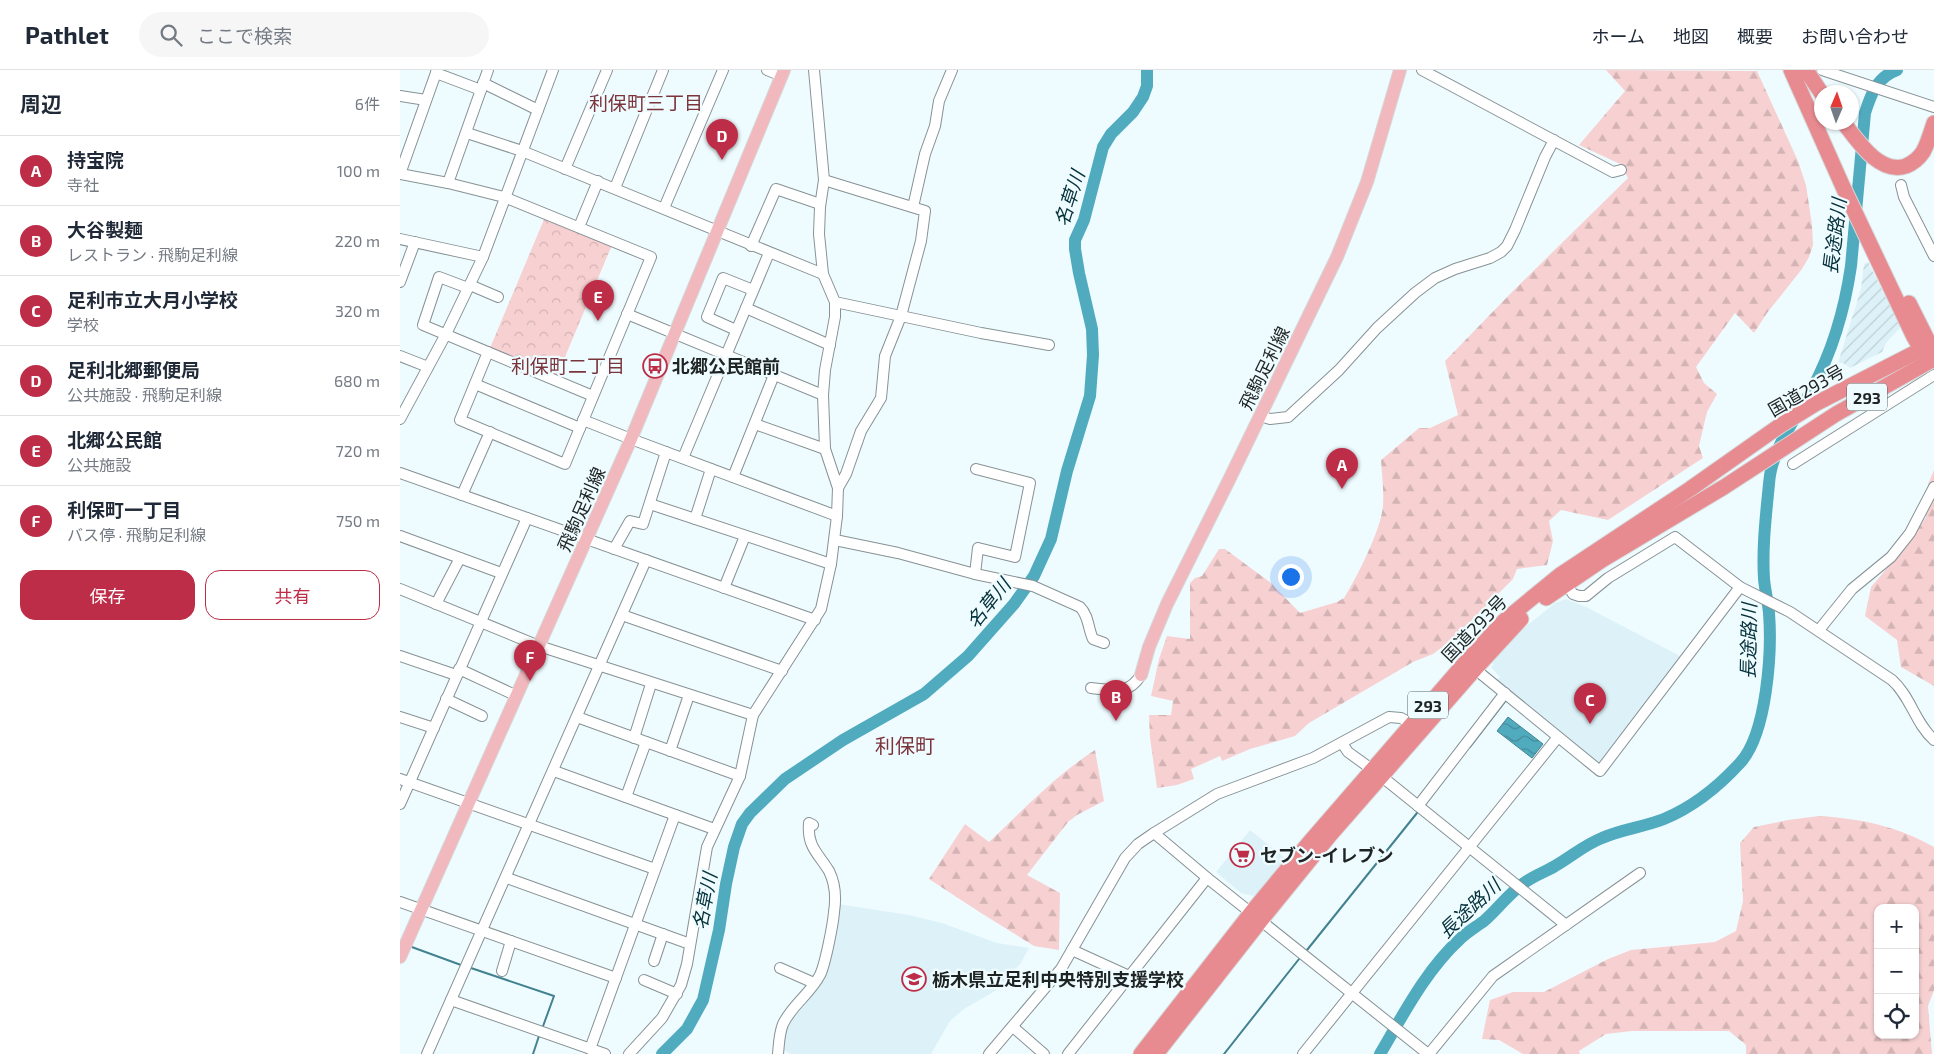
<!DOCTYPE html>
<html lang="ja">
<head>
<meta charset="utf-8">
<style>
	:root { --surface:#fff; --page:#f6f6f7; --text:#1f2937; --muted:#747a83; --line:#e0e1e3; --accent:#bd2d47 }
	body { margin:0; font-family:"Exo 2","Noto Sans JP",sans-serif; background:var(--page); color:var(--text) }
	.controls { position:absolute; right:15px; bottom:15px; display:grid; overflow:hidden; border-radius:10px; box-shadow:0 1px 4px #0004 }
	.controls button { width:45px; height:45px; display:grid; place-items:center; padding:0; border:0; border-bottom:1px solid var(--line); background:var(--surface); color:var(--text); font:25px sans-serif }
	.compass { position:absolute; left:1414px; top:15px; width:45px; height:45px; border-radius:50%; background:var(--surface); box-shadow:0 1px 4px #0004; rotate:2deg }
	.you { position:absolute; left:890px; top:506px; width:18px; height:18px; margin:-12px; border:4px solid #fff; border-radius:50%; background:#1a73e8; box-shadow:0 0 0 8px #1a73e833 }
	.badge { display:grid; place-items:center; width:32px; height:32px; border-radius:50%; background:var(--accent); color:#fff; font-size:16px; font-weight:700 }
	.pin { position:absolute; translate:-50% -41px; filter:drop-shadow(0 1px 2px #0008) }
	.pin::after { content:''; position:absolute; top:26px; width:18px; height:15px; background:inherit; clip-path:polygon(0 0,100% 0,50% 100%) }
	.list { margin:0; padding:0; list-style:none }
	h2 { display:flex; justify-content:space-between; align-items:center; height:65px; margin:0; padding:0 20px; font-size:21px }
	h2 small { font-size:16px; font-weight:400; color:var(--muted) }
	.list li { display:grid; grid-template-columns:32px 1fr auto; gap:15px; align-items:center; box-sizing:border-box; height:70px; padding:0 20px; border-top:1px solid var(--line) }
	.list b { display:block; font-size:19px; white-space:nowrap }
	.list p { margin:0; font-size:16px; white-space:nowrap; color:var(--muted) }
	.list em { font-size:16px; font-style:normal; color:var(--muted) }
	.actions { display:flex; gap:10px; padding:15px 20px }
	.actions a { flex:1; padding:11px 0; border:1px solid var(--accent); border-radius:15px; text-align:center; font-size:18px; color:var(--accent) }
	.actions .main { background:var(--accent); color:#fff }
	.icon { flex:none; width:28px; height:28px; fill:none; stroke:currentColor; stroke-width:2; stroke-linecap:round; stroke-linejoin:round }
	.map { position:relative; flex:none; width:1534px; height:984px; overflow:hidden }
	header { display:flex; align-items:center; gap:30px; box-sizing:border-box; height:70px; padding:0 25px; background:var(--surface); border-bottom:1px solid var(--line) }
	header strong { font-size:24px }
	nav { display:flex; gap:28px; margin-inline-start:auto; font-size:18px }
	.search { width:350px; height:45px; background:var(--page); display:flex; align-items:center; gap:12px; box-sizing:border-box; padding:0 18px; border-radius:28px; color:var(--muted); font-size:19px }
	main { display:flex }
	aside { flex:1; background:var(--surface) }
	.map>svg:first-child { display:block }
	.built { fill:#ddf2f8 }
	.industrial { fill:url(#industrial-furrows) }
	.forest { fill:url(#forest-firs); fill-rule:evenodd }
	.park { fill:url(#park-crowns) }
	.water { fill:url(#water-waves); stroke:#428290 }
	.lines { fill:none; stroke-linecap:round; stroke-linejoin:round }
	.stream { stroke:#428290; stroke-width:2 }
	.river { stroke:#51abbf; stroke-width:12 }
	.minor-casing { stroke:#879295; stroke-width:12 }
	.major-casing { stroke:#d6d7d8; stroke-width:14 }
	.highway-casing { stroke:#d6d7d8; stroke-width:17 }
	.minor { stroke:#fff; stroke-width:10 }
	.major { stroke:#f1b9bd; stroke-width:12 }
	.highway { stroke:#e88b91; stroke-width:15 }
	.labels { text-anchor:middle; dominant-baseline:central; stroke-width:4.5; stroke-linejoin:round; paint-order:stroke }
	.shield { fill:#effcff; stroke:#5d6466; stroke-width:1 }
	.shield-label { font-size:16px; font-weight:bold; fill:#1e2324 }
	.poi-label { font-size:18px; font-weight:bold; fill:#1e2324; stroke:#effcff; text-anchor:start }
	.street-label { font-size:18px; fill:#1e2324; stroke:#effcff }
	.neighbourhood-label { font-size:19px; fill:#7c343b; stroke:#effcff }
	.water-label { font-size:19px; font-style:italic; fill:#04313a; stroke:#effcff }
	.quarter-label { font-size:20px; fill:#7c343b; stroke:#effcff }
</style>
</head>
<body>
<header>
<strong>Pathlet</strong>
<div class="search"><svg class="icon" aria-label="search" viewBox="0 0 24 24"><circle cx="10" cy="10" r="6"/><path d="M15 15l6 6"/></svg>ここで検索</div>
<nav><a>ホーム</a><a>地図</a><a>概要</a><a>お問い合わせ</a></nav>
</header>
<main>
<aside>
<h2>周辺<small>6件</small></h2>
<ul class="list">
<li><span class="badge">A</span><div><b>持宝院</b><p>寺社</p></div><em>100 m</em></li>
<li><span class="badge">B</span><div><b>大谷製麺</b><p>レストラン · 飛駒足利線</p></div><em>220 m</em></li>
<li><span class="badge">C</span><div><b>足利市立大月小学校</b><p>学校</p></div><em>320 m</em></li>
<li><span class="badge">D</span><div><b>足利北郷郵便局</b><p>公共施設 · 飛駒足利線</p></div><em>680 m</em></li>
<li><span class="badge">E</span><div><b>北郷公民館</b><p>公共施設</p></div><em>720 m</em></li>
<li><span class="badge">F</span><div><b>利保町一丁目</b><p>バス停 · 飛駒足利線</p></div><em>750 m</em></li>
</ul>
<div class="actions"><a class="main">保存</a><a>共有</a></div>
</aside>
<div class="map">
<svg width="1534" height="984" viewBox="0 0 1534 984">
	<defs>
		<pattern id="industrial-furrows" width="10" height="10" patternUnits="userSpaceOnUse" patternTransform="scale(1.25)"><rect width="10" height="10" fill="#ddf2f8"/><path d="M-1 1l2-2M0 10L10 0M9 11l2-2" fill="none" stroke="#bdcfd4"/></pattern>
		<pattern id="forest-firs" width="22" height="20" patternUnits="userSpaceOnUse" patternTransform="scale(1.25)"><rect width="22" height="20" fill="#f7d1d2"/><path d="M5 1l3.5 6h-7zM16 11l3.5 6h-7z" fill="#d3b3b4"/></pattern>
		<pattern id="park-crowns" width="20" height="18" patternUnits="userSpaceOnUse" patternTransform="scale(1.25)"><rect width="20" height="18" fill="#f7d1d2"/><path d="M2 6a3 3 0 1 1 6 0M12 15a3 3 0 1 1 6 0" fill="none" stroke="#d3b3b4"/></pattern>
		<pattern id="water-waves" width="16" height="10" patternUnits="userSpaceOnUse" patternTransform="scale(1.25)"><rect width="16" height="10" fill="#51abbf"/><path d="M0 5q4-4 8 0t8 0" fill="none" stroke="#438b9b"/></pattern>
	</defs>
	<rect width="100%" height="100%" fill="#effcff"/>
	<g class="built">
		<polygon points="1166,529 1186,537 1284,588 1199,696 1096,611 1100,607 1091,597 1094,594 1091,592 1118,563 1155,533"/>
		<polygon points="850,760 885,788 861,821 853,826 841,823 816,802"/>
		<polygon points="438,834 509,845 542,853 597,873 629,878 621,893 595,921 564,939 550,951 531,984 391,984 383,980 386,956 393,946 414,923 422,910"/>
	</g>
	<polygon class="industrial" points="1468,192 1501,257 1486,273 1482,282 1450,298 1443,293 1438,293 1461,219 1464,194"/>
	<g class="forest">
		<path d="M 1206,0 L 1357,1 L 1398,91 L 1406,115 L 1412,155 L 1413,175 L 1409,187 L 1402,199 L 1367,243 L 1354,263 L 1335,243 L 1296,297 L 1304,313 L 1317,324 L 1307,342 L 1299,376 L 1303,388 L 1208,450 L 1161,440 L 1149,451 L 1153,471 L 1147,495 L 1117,499 L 1113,509 L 1052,570 L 1033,584 L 1013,592 L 909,653 L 895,666 L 850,679 L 822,691 L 820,686 L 791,699 L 794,709 L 777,715 L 757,718 L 750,668 L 749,645 L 771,645 L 773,631 L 751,626 L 759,589 L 767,566 L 790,569 L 790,513 L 795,508 L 802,506 L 819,479 L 825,479 L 871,513 L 900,543 L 937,532 L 944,528 C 957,507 981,460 983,436 C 984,421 982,405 981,390 L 1019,358 L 1030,358 L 1058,345 L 1045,291 L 1111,223 L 1228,108 L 1220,94 L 1179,75 L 1225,21 Z"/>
		<polygon points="1534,400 1534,616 1501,597 1497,570 1465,546 1471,517 1512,469 1526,447 1528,414"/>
		<path d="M 695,680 L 704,731 L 677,745 L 668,752 L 627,805 L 660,823 L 659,880 L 634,876 L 581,843 L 529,809 L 565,754 L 589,772 C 623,740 655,706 695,680 Z"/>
		<path d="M 1419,746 C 1463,749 1496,756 1534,777 L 1534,920 L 1528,936 L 1532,984 L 1346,984 L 1346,975 L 1329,961 L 1232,961 L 1206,964 L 1179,981 L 1180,984 L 1123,984 L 1099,970 L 1082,969 L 1090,930 L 1113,922 L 1144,922 L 1208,889 L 1231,880 L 1315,872 L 1336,861 L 1343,831 L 1340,773 L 1354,757 L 1388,750 ZM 1478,838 L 1515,838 L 1515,965 L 1478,965 Z"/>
	</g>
	<polygon class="park" points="145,147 212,175 157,306 90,278"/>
	<polygon class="water" points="1108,647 1143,674 1132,688 1097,661"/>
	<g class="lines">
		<g class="stream">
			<polyline points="1070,677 1107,629"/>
			<polyline points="9,876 61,895"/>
			<polyline points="907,880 1017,743"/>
			<polyline points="68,897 154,926 142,959"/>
			<polyline points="133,984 139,966"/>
			<polyline points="824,984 899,889"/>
		</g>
		<g class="river">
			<polyline points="262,984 287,959 303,930 319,860 326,814 334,777 342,754 350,743 385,709 443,670 524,624 568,586 614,534 634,506 651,469 667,401 690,326 693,285 692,259 679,203 675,179 675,170 684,150 703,77 711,64 733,42 743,27 747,16 747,0"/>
			<path d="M 980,984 C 1003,945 1026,900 1060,869 C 1067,862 1076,857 1084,851 C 1098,839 1108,824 1124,813 C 1133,806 1145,802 1155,796 C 1171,787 1184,775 1202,768 C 1222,759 1244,757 1264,749 C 1293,737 1319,716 1340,693 C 1367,664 1372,582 1369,543 C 1368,532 1365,520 1364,509 C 1362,477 1366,445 1369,414 C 1371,379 1396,349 1412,319 C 1432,282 1445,237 1451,196 L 1465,43 C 1471,24 1477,7 1497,0"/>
		</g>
		<g class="minor-casing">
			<g id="minor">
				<polyline points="367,0 382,6"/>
				<polyline points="1022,0 1213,102 1221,100"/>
				<polyline points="1422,0 1534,37"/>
				<polyline points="36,3 81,20"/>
				<polyline points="83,13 138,40"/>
				<polyline points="0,26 26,30"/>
				<polyline points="67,63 122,81 423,204"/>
				<polyline points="165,99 207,0"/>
				<polyline points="0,104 48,113 104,127 251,187 165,394 60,350 88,282"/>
				<polyline points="0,104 37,0"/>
				<polyline points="424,110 525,141 521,171 501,246 485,286 481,328 461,361 446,404 438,418"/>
				<polyline points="48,113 88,0"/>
				<polyline points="1501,115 1504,127 1534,186"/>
				<polyline points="215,118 263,0"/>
				<polyline points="513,137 525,84 535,56 539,31 552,0"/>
				<polyline points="264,138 323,0"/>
				<polyline points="179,157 198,111"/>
				<polyline points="0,169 83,187"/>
				<polyline points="351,176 376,119 420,134"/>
				<polyline points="0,212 15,172"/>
				<polyline points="70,215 98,227"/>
				<polyline points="68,218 39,207 23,255 193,326"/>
				<polyline points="435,232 581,263 649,275"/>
				<polyline points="346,238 430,275"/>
				<polyline points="227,244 423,325"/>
				<polyline points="336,260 307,247 323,208 353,220"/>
				<polyline points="0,286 28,297"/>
				<polyline points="75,314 180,358"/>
				<polyline points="860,346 870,349 888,347 939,300 977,258 1015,223 1035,208 1055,199 1090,188 1101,182 1107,176 1115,160 1145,87 1154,70"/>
				<polyline points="0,349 46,264 83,187 153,0"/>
				<polyline points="183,350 231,369 437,446"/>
				<polyline points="355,354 425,379"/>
				<polyline points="283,388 369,183"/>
				<polyline points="1393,394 1534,305"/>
				<polyline points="0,403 415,550"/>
				<polyline points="333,407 374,305"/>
				<polyline points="62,425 90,362"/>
				<polyline points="250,434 431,494"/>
				<polyline points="295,449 311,399"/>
				<polyline points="0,466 101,503"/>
				<path d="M 435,470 L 498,483 L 575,504 L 633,516 L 680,537 C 689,546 688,559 693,569 L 704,573"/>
				<polyline points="214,479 230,451 243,454 266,382"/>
				<polyline points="575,504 578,478 615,487 630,413 576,399"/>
				<path d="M 1163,509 L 1173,524 L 1179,526 L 1186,526 L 1208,508 L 1275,467 L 1340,517 L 1390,542 L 1492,610 C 1511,627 1515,653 1534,670"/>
				<polyline points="324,518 345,466"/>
				<polyline points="0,519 139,576 353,645"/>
				<polyline points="36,534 60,488"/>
				<polyline points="222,545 382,601"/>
				<polyline points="1419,560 1452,519 1491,487 1510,463 1534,417"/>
				<polyline points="0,586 56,605"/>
				<polyline points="59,599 117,626"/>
				<polyline points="1075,599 1200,701 1340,517"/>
				<path d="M 691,618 C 712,620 728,626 741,605"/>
				<polyline points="46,629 82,646"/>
				<polyline points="0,647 34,658"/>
				<polyline points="177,647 340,706"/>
				<polyline points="234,668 251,614"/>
				<polyline points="942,673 948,682 981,706 1166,855"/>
				<polyline points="270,681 289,625"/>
				<polyline points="154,701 314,759"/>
				<polyline points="0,709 255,799"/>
				<polyline points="226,727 246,672"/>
				<polyline points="0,734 127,448"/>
				<polyline points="1018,736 1105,623"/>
				<polyline points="754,763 811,811 1028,984"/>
				<polyline points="107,808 290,874"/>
				<polyline points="0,832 216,908"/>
				<polyline points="672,880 729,906"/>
				<polyline points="254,891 263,864"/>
				<polyline points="380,898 414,913"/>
				<polyline points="102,901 111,871"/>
				<polyline points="244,910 277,924"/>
				<polyline points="51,930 205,984"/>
				<polyline points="613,957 644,984"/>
				<polyline points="190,979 275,745"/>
				<polyline points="27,984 246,490"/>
				<polyline points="229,984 262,948 281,915 287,894 307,777 340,706 353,645 421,539 431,494 437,446 438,418 425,379 423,325 425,300 435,247 435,232 423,204 419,164 420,137 424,110 414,0"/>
				<path d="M 378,984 C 379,974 379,964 383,954 C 392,935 410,924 420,905 C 425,895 433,855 434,842 C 436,829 435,813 429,801 C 418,783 407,777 409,753 L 413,755"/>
				<polyline points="589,984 661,899 725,788 738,774 754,763 817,724 913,688 989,647 1001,648 1012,654"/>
				<polyline points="668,984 807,808"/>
				<polyline points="903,984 1158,667"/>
				<polyline points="1029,984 1093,906 1240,803"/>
			</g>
		</g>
		<g class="major-casing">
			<g id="major">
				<polyline points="741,605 749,577 767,534 829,410 937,187 967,112 1000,0"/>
				<polyline points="0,887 231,369 384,0"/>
			</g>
		</g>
		<g class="highway-casing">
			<g id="highway">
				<polyline points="1391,0 1443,117 1514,267 1521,279 1529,285"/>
				<polyline points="1406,0 1422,24"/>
				<path d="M 1443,52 C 1457,70 1479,105 1506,96 C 1513,93 1519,88 1523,82 C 1528,73 1531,62 1534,53"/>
				<polyline points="1509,233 1530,275 1533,285"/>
				<polyline points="1146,528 1202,490 1324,417 1436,344 1534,289"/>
				<polyline points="741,984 851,843 909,773 1065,593 1104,551 1160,505 1290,419 1381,355 1415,334 1534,273"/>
				<polyline points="756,984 861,850 930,765 1075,599 1121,549"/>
			</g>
		</g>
		<use href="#minor" class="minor"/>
		<use href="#major" class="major"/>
		<use href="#highway" class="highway"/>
	</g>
	<defs>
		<g id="bus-ring" transform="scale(1.25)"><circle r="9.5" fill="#effcff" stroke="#bd2d47" stroke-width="1.5"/><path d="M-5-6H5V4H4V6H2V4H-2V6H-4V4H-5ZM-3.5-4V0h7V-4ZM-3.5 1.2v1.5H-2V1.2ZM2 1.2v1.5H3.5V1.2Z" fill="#bd2d47"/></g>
		<g id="supermarket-ring" transform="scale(1.25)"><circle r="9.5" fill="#effcff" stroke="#bd2d47" stroke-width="1.5"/><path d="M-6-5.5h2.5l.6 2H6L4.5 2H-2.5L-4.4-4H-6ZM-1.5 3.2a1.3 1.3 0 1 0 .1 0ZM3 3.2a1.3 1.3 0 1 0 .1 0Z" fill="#bd2d47"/></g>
		<g id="school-ring" transform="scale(1.25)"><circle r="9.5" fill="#effcff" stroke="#bd2d47" stroke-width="1.5"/><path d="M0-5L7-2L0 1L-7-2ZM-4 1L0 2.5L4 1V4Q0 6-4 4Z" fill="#bd2d47"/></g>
	</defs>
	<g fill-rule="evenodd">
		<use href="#bus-ring" x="255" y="296"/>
		<use href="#supermarket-ring" x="842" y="785"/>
		<use href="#school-ring" x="514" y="909"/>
	</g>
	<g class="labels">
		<g class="shield">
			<rect x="1447" y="313.5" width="40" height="27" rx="4"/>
			<rect x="1008" y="621.5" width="40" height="27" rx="4"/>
		</g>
		<g class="shield-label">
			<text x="1467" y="327">293</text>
			<text x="1028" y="635">293</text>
		</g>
		<g class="poi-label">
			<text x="272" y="296">北郷公民館前</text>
			<text x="860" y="785">セブン-イレブン</text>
			<text x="532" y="909">栃木県立足利中央特別支援学校</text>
		</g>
		<g class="street-label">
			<text transform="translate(864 298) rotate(-64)">飛駒足利線</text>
			<text transform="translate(1406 320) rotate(-30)">国道293号</text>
			<text transform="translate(181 439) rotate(-66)">飛駒足利線</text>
			<text transform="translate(1074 558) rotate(-46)">国道293号</text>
		</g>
		<g class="neighbourhood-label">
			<text x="246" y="32">利保町三丁目</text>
			<text x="168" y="295">利保町二丁目</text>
		</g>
		<g class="water-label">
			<text transform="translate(669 128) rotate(-72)">名草川</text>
			<text transform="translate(1434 166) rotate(-83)">長途路川</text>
			<text transform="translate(588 533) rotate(-51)">名草川</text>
			<text transform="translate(1348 571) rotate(-89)">長途路川</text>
			<text transform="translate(304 831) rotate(-79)">名草川</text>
			<text transform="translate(1069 838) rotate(-43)">長途路川</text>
		</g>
		<g class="quarter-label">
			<text x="505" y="675">利保町</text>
		</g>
	</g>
</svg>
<div class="controls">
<button>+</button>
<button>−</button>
<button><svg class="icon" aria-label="locate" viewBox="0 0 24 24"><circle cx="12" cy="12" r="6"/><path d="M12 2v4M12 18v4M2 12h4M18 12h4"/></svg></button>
</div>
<svg class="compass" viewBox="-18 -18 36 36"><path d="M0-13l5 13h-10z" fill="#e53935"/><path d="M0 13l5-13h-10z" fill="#747a83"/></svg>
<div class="you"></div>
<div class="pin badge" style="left:942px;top:419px">A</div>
<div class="pin badge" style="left:716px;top:651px">B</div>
<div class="pin badge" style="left:1190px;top:654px">C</div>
<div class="pin badge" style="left:322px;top:90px">D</div>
<div class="pin badge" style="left:198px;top:251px">E</div>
<div class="pin badge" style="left:130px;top:611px">F</div>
</div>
</main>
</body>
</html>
